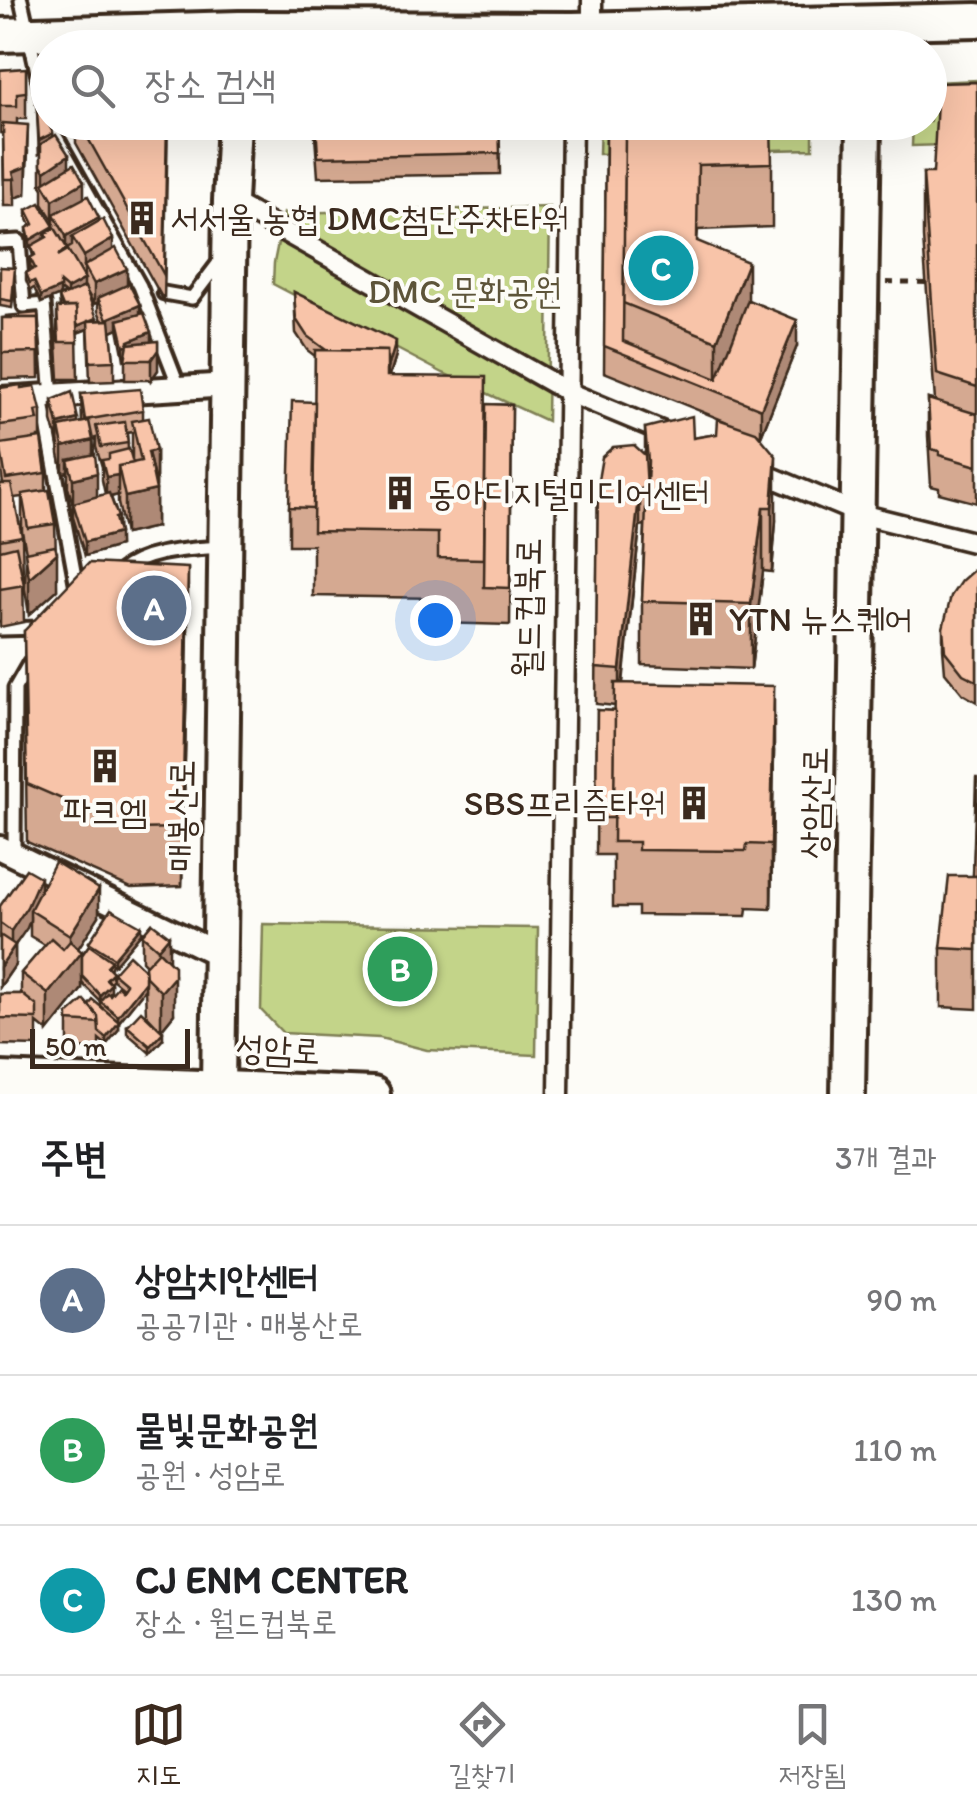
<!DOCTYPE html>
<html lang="ko">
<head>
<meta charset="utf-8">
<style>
	:root { --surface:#fff; --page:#f2f2f2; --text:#202124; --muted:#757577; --line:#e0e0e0; --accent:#3b2a1e }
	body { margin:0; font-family:Itim,"Poor Story",sans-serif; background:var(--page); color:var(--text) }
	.scale { position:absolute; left:30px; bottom:25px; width:160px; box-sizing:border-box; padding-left:10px; border:5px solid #3b2a1e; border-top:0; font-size:28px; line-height:35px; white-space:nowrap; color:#3b2a1e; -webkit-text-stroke:8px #fdfcf7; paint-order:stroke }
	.you { position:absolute; left:435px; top:620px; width:35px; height:35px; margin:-25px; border:8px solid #fff; border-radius:50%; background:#1a73e8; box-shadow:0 0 0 15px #1a73e833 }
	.badge { display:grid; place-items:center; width:65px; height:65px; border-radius:50%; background:var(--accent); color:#fff; font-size:32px; font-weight:700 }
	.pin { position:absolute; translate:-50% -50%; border:5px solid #fff; box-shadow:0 2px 10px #0006 }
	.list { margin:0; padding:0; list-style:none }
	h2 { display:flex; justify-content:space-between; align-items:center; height:130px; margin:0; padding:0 40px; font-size:42px }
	h2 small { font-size:32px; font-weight:400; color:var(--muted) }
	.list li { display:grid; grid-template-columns:65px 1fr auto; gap:30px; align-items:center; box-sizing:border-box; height:150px; padding:0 40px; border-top:2px solid var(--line) }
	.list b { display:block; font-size:38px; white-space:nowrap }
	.list p { margin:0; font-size:32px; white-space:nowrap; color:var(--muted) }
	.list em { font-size:32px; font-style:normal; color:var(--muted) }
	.icon { flex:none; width:55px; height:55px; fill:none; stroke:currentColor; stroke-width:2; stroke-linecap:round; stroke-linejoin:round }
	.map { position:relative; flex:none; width:977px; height:1094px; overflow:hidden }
	.search { position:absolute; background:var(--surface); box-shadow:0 10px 40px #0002; left:30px; right:30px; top:30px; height:110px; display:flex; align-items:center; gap:25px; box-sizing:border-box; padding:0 35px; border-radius:55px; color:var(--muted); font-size:38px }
	.sheet { height:580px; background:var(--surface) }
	nav { display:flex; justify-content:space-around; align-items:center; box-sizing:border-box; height:140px; border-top:2px solid var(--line); background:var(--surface); font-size:28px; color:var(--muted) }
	nav a { display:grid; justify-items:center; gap:5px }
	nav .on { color:var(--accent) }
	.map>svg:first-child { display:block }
	.green { fill:#c3d489; stroke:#7f7f54; stroke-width:2.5 }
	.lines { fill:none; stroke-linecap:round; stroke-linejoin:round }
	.service-casing { stroke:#3b2a1e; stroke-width:19 }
	.pedestrian-casing { stroke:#3b2a1e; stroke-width:25 }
	.minor-casing { stroke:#3b2a1e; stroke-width:30 }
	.secondary-casing { stroke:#3b2a1e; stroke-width:40 }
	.path { stroke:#3b2a1e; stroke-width:4; stroke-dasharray:8 8; stroke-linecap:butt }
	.service { stroke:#fdfcf7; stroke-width:11 }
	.pedestrian { stroke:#fdfcf7; stroke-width:18 }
	.minor { stroke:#fdfcf7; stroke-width:22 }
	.secondary { stroke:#fdfcf7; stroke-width:32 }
	.wall { fill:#d5a991; stroke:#3b2a1e; stroke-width:2.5; fill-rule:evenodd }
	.shaded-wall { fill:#ae8976; stroke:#3b2a1e; stroke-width:2.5 }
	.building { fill:#f8c4a9; stroke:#3b2a1e; stroke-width:2.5 }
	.labels { text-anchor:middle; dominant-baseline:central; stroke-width:8; stroke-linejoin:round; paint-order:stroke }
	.poi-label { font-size:35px; fill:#3b2a1e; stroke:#fdfcf7; text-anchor:start }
	.park-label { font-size:35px; fill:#5d5439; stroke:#fdfcf7 }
	.street-label { font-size:35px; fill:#3b2a1e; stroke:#fdfcf7 }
</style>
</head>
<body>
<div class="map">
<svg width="977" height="1094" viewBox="0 0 977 1094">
	<rect width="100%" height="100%" fill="#fdfcf7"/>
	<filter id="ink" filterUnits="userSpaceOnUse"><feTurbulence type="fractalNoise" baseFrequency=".01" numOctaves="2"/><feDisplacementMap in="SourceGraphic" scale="20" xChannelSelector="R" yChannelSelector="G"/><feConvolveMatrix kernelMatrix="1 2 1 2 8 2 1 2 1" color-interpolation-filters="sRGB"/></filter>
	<g filter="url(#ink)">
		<g class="green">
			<polygon points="977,80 977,144 912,146 913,123 930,122 930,88 935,82"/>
			<polygon points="600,123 813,123 813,149 599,154"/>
			<polygon points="550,207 547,421 443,373 273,284 274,263 284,213"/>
			<polygon points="263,924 538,928 536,1055 427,1050 380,1038 283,1033 261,1010"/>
		</g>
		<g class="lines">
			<g class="service-casing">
				<g id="service">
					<polyline points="21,0 48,121"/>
					<polyline points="48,122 140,286 176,379 177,390"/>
					<polyline points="0,242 19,241 24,306 44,304 52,396"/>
					<polyline points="164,293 192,298 220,261"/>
					<polyline points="42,397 78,593"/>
					<path d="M 119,572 C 147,550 187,550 221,547"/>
					<polyline points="0,629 40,628"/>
					<polyline points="14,852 15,688 30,662"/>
				</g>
			</g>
			<g class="pedestrian-casing">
				<g id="pedestrian">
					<polyline points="592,29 592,0"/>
					<polyline points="230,201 570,393 671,435"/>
					<polyline points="755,470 860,514 977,543"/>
					<polyline points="559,1094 572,122"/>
				</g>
			</g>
			<g class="minor-casing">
				<g id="minor">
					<polyline points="0,399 229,385"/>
					<polyline points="0,848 220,955"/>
				</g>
			</g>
			<g class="secondary-casing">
				<g id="secondary">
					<polyline points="0,35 239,28 573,29 977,20"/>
					<polyline points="0,1079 373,1094"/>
					<polyline points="218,1086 230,201 234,122"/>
					<polyline points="848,1094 864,122"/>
				</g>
			</g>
			<polyline class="path" points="886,282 926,283"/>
			<use href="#service" class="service"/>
			<use href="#pedestrian" class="pedestrian"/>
			<use href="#minor" class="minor"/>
			<use href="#secondary" class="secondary"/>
		</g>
		<g class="wall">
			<polygon points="26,68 26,119 17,119 17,124 28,151 26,194 15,198 15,206 4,206 3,133 0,133 0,70"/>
			<polygon points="977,82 977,503 939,493 939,488 931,486 928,436 928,399 935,401 923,238 923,173 933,173"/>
			<path d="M 37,111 L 53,136 L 84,198 L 99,221 L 113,250 L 151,342 L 158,370 L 151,380 L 125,380 L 125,359 L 124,359 L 118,328 L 111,331 L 114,361 L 114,381 L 90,382 L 88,329 L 77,333 L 78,379 L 59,379 L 57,345 L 57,308 L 60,308 L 59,297 L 65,294 L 60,290 L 60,295 L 41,303 L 34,288 L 30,290 L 26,280 L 26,273 L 32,269 L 30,265 L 30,258 L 33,256 L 27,235 L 27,228 L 31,226 L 27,217 L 27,210 L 54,228 L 54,219 L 53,220 L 43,204 L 43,189 L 41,185 L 41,153 L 39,154 ZM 87,292 L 94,304 L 98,302 L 98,311 L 102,320 L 97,320 Z"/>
			<polygon points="76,122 168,122 164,301 76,143"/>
			<polygon points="314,122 499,122 500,174 318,177"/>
			<polygon points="606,135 772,163 772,227 698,230 697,241 748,300 797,346 761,436 758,434 776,520 772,572 763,571 751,669 642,665 642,601 645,525 640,526 623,683 774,751 771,909 747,908 746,916 638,915 638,907 613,907 613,855 596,855 597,710 615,711 615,706 596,704 598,480 645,455 645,428 693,438 717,434 725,421 604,372"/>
			<polygon points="0,267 15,275 12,308 0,306"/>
			<polygon points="294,292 396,355 390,376 486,404 512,405 510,625 438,623 438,598 313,596 313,545 289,545 289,507 315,402 315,356 307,350 296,333"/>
			<polygon points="38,313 39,378 2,379 2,318"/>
			<polygon points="0,388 21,388 41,410 41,437 38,437 38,439 46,473 46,490 55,524 57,590 29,615 25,589 26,552 22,531 22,497 14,498 22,536 24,622 0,627 0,484 3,484 0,464"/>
			<path d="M 81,394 L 143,410 L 143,419 L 156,450 L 156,527 L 125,534 L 118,503 L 118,495 L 111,497 L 118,517 L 119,546 L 85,556 L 73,517 L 73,505 L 68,487 L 68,472 L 63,473 L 59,454 L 59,445 L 52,421 L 52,400 L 78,423 L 82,423 ZM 132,432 L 132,459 L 128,449 L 127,433 ZM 96,438 L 96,447 L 102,467 L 102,480 L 105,494 L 97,497 L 93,439 Z"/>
			<polygon points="977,567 977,702 963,694 945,672 943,648 943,628"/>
			<polygon points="188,627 182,886 131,888 27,842 24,631"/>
			<polygon points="977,778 977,1009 941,1007 941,948 973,876"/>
			<polygon points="40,891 99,916 78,948 82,955 89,945 89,942 141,933 114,965 112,964 110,970 113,979 110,982 111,991 108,994 110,995 123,988 113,980 113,973 145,970 146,965 142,961 142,935 152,923 169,961 174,1014 161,1030 146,1014 145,989 119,1022 119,1029 106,1045 99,1039 99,1049 68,1048 68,1014 89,1005 100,1006 100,1001 82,983 82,989 48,1032 37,1023 37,1046 0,1045 0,994 21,994 21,973 45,945 30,936 30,920 15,945 15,965 0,987 0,906"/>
			<polygon points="127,1026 163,1039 150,1053 127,1033"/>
		</g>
		<g class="shaded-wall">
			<polygon points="28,125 26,194 15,198 13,172"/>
			<polygon points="53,133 53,147 39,154 39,140"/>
			<polygon points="69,155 69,176 45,186 45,171"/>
			<polygon points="84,182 84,202 54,214 54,219 53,220 53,200"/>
			<polygon points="99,218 99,232 72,237 72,246 67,249 67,255 58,263 66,250 66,236"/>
			<polygon points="54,226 54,233 45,234 45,238 30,247 30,240"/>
			<polygon points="113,239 113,260 84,266 84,277 84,256"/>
			<polygon points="748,262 748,326 717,391 717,341"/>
			<polygon points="127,269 127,289 98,298 98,302 94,304 94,284"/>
			<polygon points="84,280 84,287 67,296 67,289"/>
			<polygon points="60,288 60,295 41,303 41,296"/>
			<polygon points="140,305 140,318 118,320 118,328 107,333 107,319"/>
			<polygon points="97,318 97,325 72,335 72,328"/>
			<polygon points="797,320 797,346 761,436 761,409"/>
			<polygon points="151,332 151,346 124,359 124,346 129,341"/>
			<polygon points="158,341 158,370 151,380 151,360"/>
			<polygon points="396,341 396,355 388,381 388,368"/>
			<polygon points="78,419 78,440 59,427 58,445 58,424"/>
			<polygon points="93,440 93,466 68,460 68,472 63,473 63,447"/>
			<polygon points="156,450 156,487 148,452"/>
			<polygon points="776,456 776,520 772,572 772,507"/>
			<polygon points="97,473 97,500 73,506 73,479"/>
			<polygon points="118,475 118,495 106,498 106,477"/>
			<polygon points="640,489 640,526 620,706 620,669"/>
			<polygon points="156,490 156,527 125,534 125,497"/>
			<polygon points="763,507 763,571 751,669 751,604"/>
			<polygon points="119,533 119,546 85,556 85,542"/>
			<polygon points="57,553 57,590 29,615 29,578"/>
			<polygon points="188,568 188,627 182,886 182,828"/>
			<polygon points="774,686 774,751 771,909 771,845"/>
			<polygon points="40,877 40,897 30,910 30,920 27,928 11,951 11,931"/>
			<polygon points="99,889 99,916 70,961 70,935"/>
			<polygon points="141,926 141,933 114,965 114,958"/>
			<polygon points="169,936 169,963 158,975 158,949"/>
			<polygon points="15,945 15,965 0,987 0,967"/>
			<polygon points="82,952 82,989 48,1032 48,994"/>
			<polygon points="174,977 174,1014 161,1030 161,992"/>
			<polygon points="145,982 145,989 118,1023 118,1016"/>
			<polygon points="111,984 111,991 100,1002 100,995"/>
			<polygon points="119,1022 119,1029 106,1045 106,1038"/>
			<polygon points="163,1032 163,1039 150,1053 150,1046"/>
		</g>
		<g class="building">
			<polygon points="26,68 26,92 17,93 17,106 0,106 0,70"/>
			<polygon points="977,82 977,387 937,374 923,173 933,173 938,83"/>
			<polygon points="37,111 42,111 53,133 39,140"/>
			<polygon points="79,122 167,122 164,275"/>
			<polygon points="316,122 499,122 500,153 318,157"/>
			<polygon points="625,122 771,122 772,163 698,165 697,241 748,262 717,341 623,303"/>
			<polygon points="3,123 28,125 26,167 13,172 15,179 4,179"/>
			<polygon points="625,134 623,341 717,379 748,300 797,320 761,409 604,346 606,135"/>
			<polygon points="56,135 69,155 45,171 41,165 41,144"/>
			<polygon points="74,164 84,182 53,200 43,183"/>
			<polygon points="88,196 99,218 66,236 54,214"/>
			<polygon points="40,203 54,226 30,240 27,228 34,224 27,210"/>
			<polygon points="103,219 113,239 84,256 72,237"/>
			<polygon points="55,228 67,248 58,256 68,250 85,279 67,289 60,283 60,288 41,296 34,281 30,283 26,273 35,268 30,258 35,255 31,246 47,237 45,234"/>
			<polygon points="116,248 127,269 94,284 84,266"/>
			<polygon points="0,267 15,268 12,301 0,299"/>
			<polygon points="129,284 140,305 107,319 98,298"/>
			<polygon points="85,287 97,318 77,326 76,307 63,307 59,297"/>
			<polygon points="294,292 396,341 388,368 387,351 326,350 307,336 296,319"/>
			<polygon points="76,307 78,342 59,342 57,308"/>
			<polygon points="38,313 39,337 38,318 6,318 6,316"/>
			<polygon points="144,313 151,332 129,341 129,344 124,346 118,320"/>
			<polygon points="2,318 38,318 39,352 2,353"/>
			<polygon points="110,320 114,361 90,362 88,321"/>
			<polygon points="158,341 158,350 151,360 125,360 128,344"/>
			<polygon points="315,350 387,351 387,376 486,377 484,559 438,558 438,533 313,531"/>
			<polygon points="21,385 21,388 35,386 41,410 36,411 38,420 0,425 0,388"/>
			<polygon points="140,389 143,410 85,420 81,394"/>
			<polygon points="72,392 78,419 58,424 52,400"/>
			<polygon points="928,399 977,414 977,466 939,455 939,451 931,449"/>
			<polygon points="292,401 315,402 313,508 289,507"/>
			<polygon points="486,404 512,405 510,588 484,587"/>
			<polygon points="692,416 693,438 717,434 718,419 756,432 776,456 772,507 763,507 751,604 642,601 648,461 645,428"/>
			<polygon points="149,418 156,450 148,452 156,490 125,497 118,466 141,461 132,421"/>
			<polygon points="89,421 93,440 63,447 59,427"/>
			<polygon points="125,422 128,443 101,447 96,426"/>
			<polygon points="41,438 46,473 6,479 0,444"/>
			<polygon points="634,445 645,455 647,488 640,489 620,669 596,667 598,480 602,457 613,447"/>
			<polygon points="129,449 133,463 118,466 118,475 106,477 102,460 109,459 109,454"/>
			<polygon points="95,454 97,473 73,479 68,460"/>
			<polygon points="0,484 11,484 22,536 0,540"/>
			<polygon points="49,490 55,524 28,528 22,494"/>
			<polygon points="109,493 118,517 115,518 119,533 85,542 73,503"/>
			<polygon points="16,546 24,585 0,589 0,550"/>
			<polygon points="55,546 57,553 29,578 25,552"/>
			<polygon points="89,563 188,568 182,828 131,829 27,784 24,631"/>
			<polygon points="977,567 977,681 963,674 945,651 943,628 951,596 961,581"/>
			<polygon points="615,683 774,686 771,845 747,844 746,851 638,850 638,842 613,842"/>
			<polygon points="597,710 615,711 614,818 596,818"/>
			<polygon points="976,778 977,778 977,876 973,876"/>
			<polygon points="55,862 99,889 70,935 30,910"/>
			<polygon points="26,869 40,877 27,907 11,931 0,923 0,906"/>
			<polygon points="949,876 977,876 977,950 941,948"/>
			<polygon points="111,909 141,926 114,958 89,942"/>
			<polygon points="152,923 169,936 158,949 142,935"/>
			<polygon points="0,935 15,945 0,967"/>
			<polygon points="51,938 63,949 70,941 82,952 48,994 21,973"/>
			<polygon points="89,945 112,961 107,966 113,972 106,979 111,984 100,995 82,976 82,955"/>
			<polygon points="159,951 174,966 174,977 161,992 146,977 145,966"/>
			<polygon points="129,955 145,970 145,982 118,1016 100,1001 107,993 110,995 118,986 122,990 126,984 113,973"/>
			<polygon points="0,994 22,994 37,1006 37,1019 0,1018"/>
			<polygon points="84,1000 98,1016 99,1023 68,1021 68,1014"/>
			<polygon points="93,1000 119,1022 106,1038 99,1032 98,1016 89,1005"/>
			<polygon points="141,1011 163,1032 150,1046 127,1026"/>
		</g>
	</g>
	<defs>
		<g id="building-bare" transform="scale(2.7)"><path d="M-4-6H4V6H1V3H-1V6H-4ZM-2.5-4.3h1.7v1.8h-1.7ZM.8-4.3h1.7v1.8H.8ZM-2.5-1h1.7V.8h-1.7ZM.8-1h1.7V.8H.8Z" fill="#3b2a1e" stroke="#fdfcf7" stroke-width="2.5" paint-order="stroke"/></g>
	</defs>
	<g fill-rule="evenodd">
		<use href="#building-bare" x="142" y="218"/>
		<use href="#building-bare" x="400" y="493"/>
		<use href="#building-bare" x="701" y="619"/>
		<use href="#building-bare" x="105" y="766"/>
		<use href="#building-bare" x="694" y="803"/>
	</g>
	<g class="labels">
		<g class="poi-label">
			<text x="170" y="218">서서울 농협 DMC첨단주차타워</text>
			<text x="428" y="493">동아디지털미디어센터</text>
			<text x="729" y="619">YTN 뉴스퀘어</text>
			<text x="666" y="803" text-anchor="end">SBS프리즘타워</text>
			<text x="105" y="811" text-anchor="middle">파크엠</text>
		</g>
		<g class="park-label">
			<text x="465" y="291">DMC 문화공원</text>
		</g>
		<g class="street-label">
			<text transform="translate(527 608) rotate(-89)">월드컵북로</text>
			<text transform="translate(814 803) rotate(-89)">상암산로</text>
			<text transform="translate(181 816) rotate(-89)">매봉산로</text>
			<text transform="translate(278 1049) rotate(3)">성암로</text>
		</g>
	</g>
</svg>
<div class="scale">50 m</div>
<div class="you"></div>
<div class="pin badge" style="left:154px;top:608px;background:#5c6f8a">A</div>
<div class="pin badge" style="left:400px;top:969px;background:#2e9e5b">B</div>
<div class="pin badge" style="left:661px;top:268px;background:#0f9aa8">C</div>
<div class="search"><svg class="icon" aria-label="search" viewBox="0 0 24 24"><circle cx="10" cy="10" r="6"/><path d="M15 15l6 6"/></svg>장소 검색</div>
</div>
<section class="sheet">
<h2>주변<small>3개 결과</small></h2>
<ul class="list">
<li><span class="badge" style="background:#5c6f8a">A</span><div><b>상암치안센터</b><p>공공기관 · 매봉산로</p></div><em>90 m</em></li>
<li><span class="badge" style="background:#2e9e5b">B</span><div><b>물빛문화공원</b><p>공원 · 성암로</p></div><em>110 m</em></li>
<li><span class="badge" style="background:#0f9aa8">C</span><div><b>CJ ENM CENTER</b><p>장소 · 월드컵북로</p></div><em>130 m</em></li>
</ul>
</section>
<nav>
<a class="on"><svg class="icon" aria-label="map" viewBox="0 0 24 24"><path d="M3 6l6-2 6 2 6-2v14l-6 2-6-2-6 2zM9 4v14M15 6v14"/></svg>지도</a>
<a><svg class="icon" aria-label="directions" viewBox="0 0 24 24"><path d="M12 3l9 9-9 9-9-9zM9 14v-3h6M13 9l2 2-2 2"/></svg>길찾기</a>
<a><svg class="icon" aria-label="saved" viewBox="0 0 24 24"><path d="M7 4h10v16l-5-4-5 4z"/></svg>저장됨</a>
</nav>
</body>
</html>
